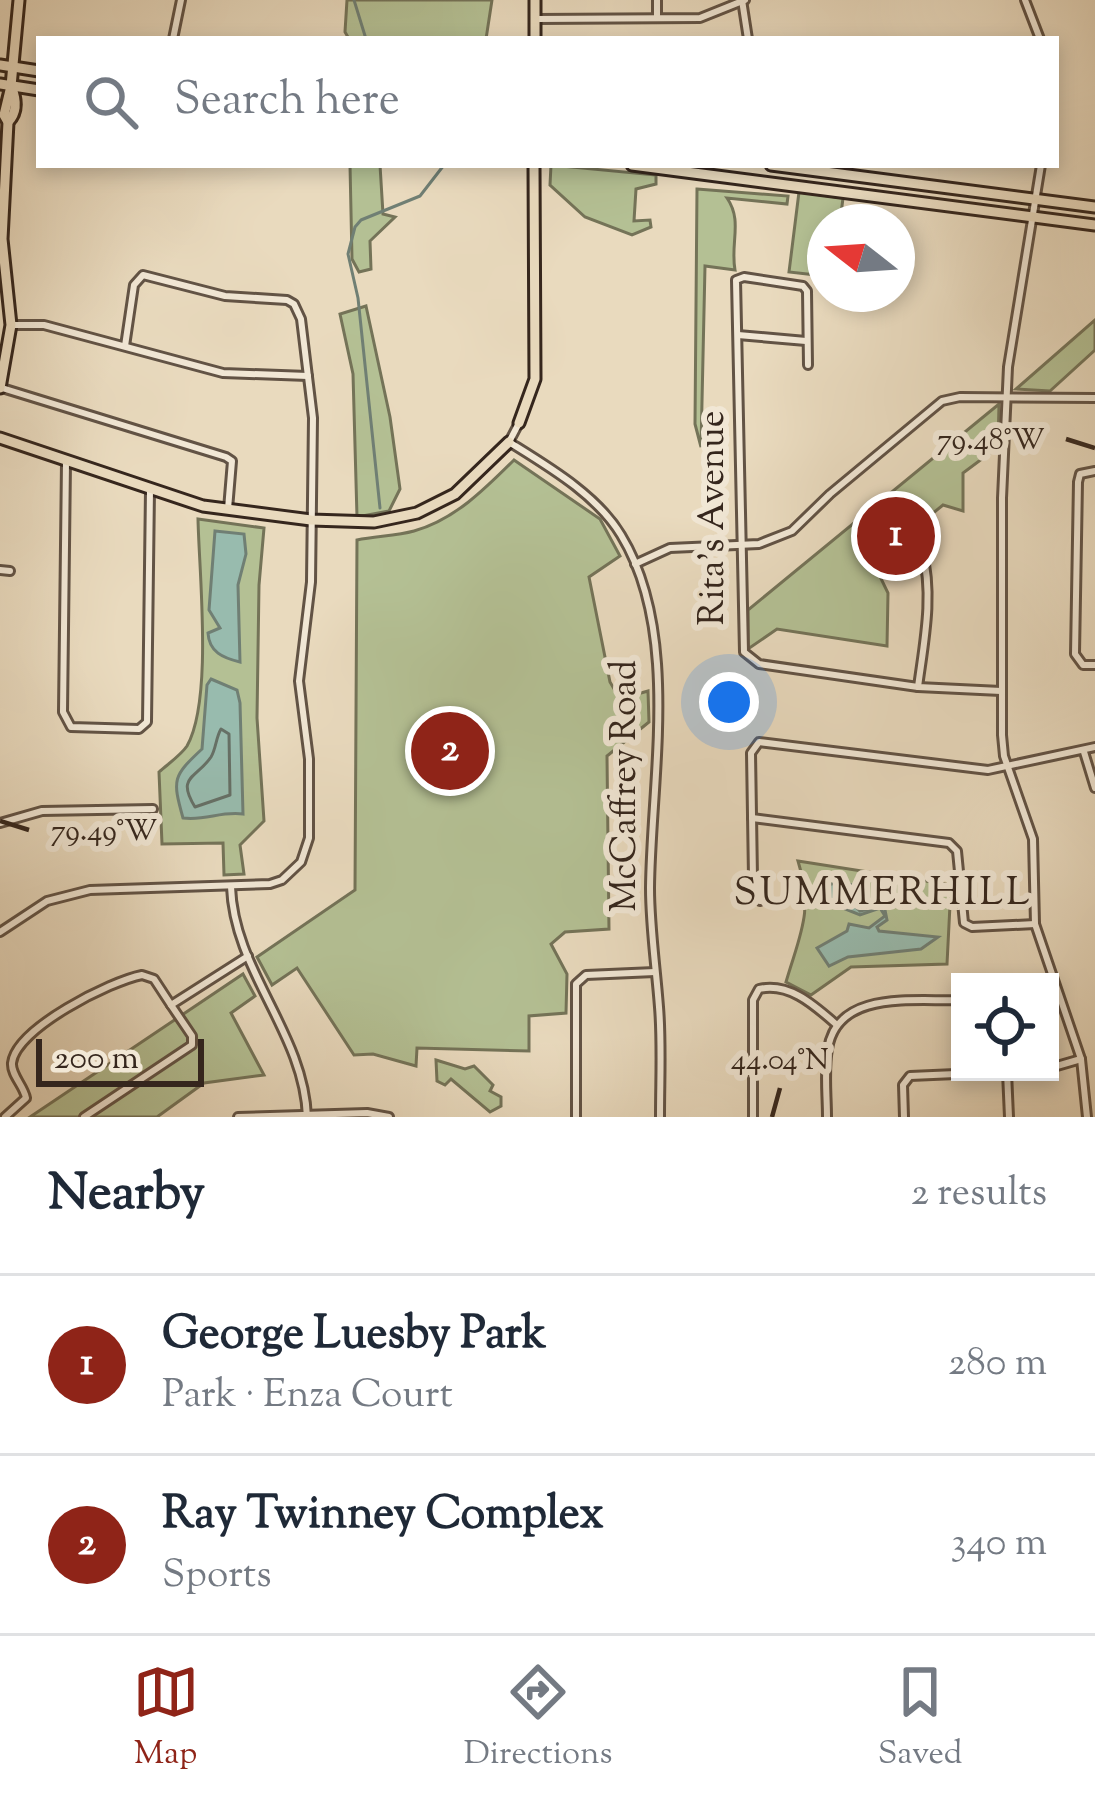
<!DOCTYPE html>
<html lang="en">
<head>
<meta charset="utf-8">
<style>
	:root { --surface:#fff; --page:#f2f2f3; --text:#1f2937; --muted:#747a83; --line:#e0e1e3; --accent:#8f2418 }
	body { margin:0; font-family:"Sorts Mill Goudy",serif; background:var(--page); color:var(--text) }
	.controls { position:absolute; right:36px; bottom:36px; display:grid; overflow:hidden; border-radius:0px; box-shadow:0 6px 18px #0003 }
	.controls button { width:108px; height:108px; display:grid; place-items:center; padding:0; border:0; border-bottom:3px solid var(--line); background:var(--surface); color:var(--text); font:60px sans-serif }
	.compass { position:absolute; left:807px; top:204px; width:108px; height:108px; border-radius:50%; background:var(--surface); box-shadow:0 6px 18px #0003; rotate:287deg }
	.scale { position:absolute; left:36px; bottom:30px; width:168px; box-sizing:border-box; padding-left:12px; border:6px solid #35261d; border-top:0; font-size:33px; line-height:42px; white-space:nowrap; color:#35261d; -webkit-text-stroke:9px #f1e7d5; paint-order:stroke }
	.you { position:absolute; left:729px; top:702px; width:42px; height:42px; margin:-30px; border:9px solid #fff; border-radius:50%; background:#1a73e8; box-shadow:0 0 0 18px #1a73e833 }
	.badge { display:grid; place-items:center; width:78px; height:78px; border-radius:50%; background:var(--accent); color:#fff; font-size:39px; font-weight:700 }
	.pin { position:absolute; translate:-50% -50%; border:6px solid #fff; box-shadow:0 3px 12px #0006 }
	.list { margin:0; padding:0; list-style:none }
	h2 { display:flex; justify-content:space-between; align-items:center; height:156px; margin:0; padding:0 48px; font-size:51px }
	h2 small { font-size:39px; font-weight:400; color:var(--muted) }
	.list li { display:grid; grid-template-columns:78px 1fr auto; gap:36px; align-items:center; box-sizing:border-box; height:180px; padding:0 48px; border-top:3px solid var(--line) }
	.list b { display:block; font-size:45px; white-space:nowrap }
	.list p { margin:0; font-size:39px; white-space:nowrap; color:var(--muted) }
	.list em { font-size:39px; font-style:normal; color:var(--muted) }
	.icon { flex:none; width:66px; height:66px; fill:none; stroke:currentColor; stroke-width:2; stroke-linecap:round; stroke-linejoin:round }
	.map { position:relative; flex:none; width:1095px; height:1117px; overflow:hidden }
	.search { position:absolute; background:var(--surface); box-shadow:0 6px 18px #0003; left:36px; right:36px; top:36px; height:132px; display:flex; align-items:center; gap:30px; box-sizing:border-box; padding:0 42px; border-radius:0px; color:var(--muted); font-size:45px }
	.sheet { height:516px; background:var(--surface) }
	nav { display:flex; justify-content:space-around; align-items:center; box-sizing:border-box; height:168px; border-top:3px solid var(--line); background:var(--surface); font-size:33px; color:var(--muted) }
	nav a { display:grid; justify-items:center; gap:6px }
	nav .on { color:var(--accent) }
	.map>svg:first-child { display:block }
	.green { fill:#b4c094; stroke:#747358; stroke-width:3 }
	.water { fill:#98bbae; stroke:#707f74; stroke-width:3 }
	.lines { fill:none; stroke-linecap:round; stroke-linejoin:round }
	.shore { stroke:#667066; stroke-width:3 }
	.stream { stroke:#707f74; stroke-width:3 }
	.minor-casing { stroke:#625345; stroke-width:12 }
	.major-casing { stroke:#35261d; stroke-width:15 }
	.minor { stroke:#f1e7d5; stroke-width:6 }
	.major { stroke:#e9dabe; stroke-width:9 }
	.ticks { fill:none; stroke:#35261d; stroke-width:4.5 }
	.labels { text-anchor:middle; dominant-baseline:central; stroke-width:12; stroke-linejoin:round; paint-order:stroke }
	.street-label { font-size:36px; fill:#35261d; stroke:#f1e7d5 }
	.neighbourhood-label { font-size:39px; letter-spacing:3px; fill:#35261d; stroke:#f1e7d5 }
	.ticks-label { font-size:30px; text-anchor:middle; fill:#35261d; stroke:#f1e7d5; stroke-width:12; stroke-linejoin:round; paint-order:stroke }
</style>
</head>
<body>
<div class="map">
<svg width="1095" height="1117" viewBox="0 0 1095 1117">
	<rect width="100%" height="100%" fill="#e9dabe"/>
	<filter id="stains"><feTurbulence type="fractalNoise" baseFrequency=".00167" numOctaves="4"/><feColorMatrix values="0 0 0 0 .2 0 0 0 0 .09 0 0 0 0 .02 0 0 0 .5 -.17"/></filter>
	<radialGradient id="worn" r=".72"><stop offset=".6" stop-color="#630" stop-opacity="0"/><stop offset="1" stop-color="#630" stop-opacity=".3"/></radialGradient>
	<g class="green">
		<polygon points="347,0 492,0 486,39 349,39 345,32"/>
		<polygon points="350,165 380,165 383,214 395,217 370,241 371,269 359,272 352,259"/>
		<polygon points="551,165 656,175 656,184 636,189 634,221 650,220 651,227 632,235 585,217 550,185"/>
		<path d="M 697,189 L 788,196 L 787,204 L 727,198 C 743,221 730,243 735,270 L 705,266 L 701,447 L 695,424 Z"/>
		<polygon points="799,192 843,198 840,222 825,222 825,276 789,272"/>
		<polygon points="366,306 390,417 400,489 389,511 357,517 353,374 340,314"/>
		<polygon points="1095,320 1095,350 1050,391 1016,389"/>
		<polygon points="999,404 998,447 963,473 963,511 943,505 873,562 888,593 887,646 777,629 748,649 748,610"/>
		<path d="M 514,460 L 600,519 L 620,556 L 589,577 L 610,682 L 620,699 L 648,691 L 649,722 L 607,756 L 609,929 L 565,932 L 551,944 L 567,974 L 566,1013 L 529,1016 L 529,1051 L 417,1048 L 416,1066 L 373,1054 L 354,1055 L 297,968 L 272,985 L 257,957 L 355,890 L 357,540 C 376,536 396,536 414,531 C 454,520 485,489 514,460 Z"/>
		<path d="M 198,519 L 264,528 L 259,585 L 257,718 L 264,821 L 240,845 L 244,874 L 224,875 L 223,843 L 162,844 L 159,772 C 168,764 181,755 187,746 C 213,700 199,573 198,519 Z"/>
		<path d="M 798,861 L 951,885 L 947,964 L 851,967 L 811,995 L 786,982 C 800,934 814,911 798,861 Z"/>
		<polygon points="243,974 255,996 231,1013 264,1075 204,1083 157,1117 30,1117"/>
		<polygon points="436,1060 465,1069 474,1066 493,1085 490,1091 501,1097 501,1106 490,1112 451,1079 445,1085 437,1081"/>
	</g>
	<g class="water">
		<path d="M 215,531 L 244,534 L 246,554 L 238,585 L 240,662 C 223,658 209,652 208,633 L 220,628 L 209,610 Z"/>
		<path d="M 211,679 L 237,690 L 240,703 L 243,814 C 220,811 206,821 183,818 C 172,779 173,776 202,749 L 207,685 Z"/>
		<polygon points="842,881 854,886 854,905 860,911 884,905 887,920 877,927 879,931 938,937 921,949 848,957 829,966 817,948 847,931 849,924 869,928 885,916 880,908 860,915 828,902 824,893 828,885"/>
	</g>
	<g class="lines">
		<path class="shore" d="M 221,729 L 229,734 L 230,795 L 195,807 C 176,776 196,779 211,757 C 216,749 216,737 221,729 Z"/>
		<g class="stream">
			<polyline points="354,0 366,39"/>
			<polyline points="380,508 358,298 348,254 355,227 361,220 420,196 444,165"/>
		</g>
		<g class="minor-casing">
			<g id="minor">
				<polyline points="742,0 748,39"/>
				<polyline points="1025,0 1040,39"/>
				<polyline points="657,17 657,0"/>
				<polyline points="536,19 700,18 745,0"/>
				<polyline points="173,39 181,0"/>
				<polyline points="1041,165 1008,367 1002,498 1002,735 1004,756 1033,839 1035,924 1081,1059 1087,1117"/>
				<polyline points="12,325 44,325 223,373 308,376"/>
				<polyline points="738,335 806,341"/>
				<polyline points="808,365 807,291 803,286 744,277 736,280 744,652 759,664 918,687 1001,691"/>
				<polyline points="2,388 226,457 232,461 228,509"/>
				<path d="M 519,423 L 509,442 C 549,467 597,495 621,535 C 681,633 651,779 650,888 C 650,927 656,967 659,1007 C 662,1043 660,1080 660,1117"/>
				<polyline points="66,462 63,712 71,727 139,729 147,722 150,490"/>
				<polyline points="1095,471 1080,474 1078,482 1075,654 1083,665 1095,665"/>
				<polyline points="635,564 670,548 759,544 792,531 830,494 942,401 960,397 1095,398"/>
				<polyline points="0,570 10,571"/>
				<path d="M 918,687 C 924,642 934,595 922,550"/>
				<polyline points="1084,752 1095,788"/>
				<polyline points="752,818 949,843 957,851 964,923 972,927 1035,924"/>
				<polyline points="0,823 42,811 153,809"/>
				<path d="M 231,887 C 234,971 304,1033 307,1117"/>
				<polyline points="760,901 753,877 751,753 759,742 988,770 1095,747"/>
				<polyline points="0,932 47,901 90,890 270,884 282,880 301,862 309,838 309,759 299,681 311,582 313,418 301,319 294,304 287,300 225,296 143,275 134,285 125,346"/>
				<polyline points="1050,1068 1081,1059"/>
				<polyline points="1007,1072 1009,1117"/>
				<path d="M 5,1117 L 26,1098 C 24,1086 11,1075 12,1063 C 16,1028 111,981 142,975 L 154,979 L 171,1005 L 248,956"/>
				<polyline points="84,1117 192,1045 192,1036 171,1005"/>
				<polyline points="238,1117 367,1113 389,1117"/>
				<polyline points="576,1117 576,984 586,975 655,972"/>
				<path d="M 753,1117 L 753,1000 L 759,989 C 790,982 815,1006 837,1025"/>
				<path d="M 827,1117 C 827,1095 824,1071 828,1049 C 837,989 916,1002 960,1000"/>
				<polyline points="904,1117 903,1085 910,1076 1002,1072"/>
			</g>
		</g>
		<g class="major-casing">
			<g id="major">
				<polyline points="535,0 535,39"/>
				<polyline points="0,65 39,71"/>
				<polyline points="0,84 39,90"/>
				<path d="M 8,122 C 18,112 16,98 11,86"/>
				<polyline points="632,165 1095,225"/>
				<polyline points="771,165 1095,207"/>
				<polyline points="0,388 11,325 2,239 8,122 4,115 11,86 19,0"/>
				<polyline points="519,423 535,379 534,165"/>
				<polyline points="0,438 203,506 311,520 374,522 417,513 455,494 509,442"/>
			</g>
		</g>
		<use href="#minor" class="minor"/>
		<use href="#major" class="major"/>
	</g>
	<path class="ticks" d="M 1066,439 L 1095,448M 0,821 L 29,830M 772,1117 L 780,1088"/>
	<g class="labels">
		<g class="street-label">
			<text transform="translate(714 518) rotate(-90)">Rita's Avenue</text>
			<text transform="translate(626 786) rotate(-90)">McCaffrey Road</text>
		</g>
		<g class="neighbourhood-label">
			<text x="883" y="895">SUMMERHILL</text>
		</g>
	</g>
	<g class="ticks-label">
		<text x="991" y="449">79.48°W</text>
		<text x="104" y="840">79.49°W</text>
		<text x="780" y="1069">44.04°N</text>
	</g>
	<rect width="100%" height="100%" filter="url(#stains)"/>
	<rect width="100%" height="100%" fill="url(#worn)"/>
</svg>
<div class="controls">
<button><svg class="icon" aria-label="locate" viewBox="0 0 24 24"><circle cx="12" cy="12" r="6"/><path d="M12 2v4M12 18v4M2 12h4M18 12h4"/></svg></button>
</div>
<svg class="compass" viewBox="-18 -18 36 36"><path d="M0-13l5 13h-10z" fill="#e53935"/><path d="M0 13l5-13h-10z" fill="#747a83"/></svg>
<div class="scale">200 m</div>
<div class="you"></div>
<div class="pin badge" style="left:896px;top:536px">1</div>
<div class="pin badge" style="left:450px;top:751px">2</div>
<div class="search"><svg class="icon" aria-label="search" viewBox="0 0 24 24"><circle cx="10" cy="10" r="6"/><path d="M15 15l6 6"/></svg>Search here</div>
</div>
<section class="sheet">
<h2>Nearby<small>2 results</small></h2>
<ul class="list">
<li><span class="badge">1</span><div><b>George Luesby Park</b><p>Park · Enza Court</p></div><em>280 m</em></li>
<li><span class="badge">2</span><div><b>Ray Twinney Complex</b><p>Sports</p></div><em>340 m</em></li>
</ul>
</section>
<nav>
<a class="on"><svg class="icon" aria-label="map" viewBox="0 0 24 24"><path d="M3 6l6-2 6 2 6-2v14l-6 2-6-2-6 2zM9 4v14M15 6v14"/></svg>Map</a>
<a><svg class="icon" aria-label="directions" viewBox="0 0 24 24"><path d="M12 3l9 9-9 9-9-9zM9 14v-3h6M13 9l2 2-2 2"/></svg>Directions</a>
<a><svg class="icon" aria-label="saved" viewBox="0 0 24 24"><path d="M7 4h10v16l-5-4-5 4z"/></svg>Saved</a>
</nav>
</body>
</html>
